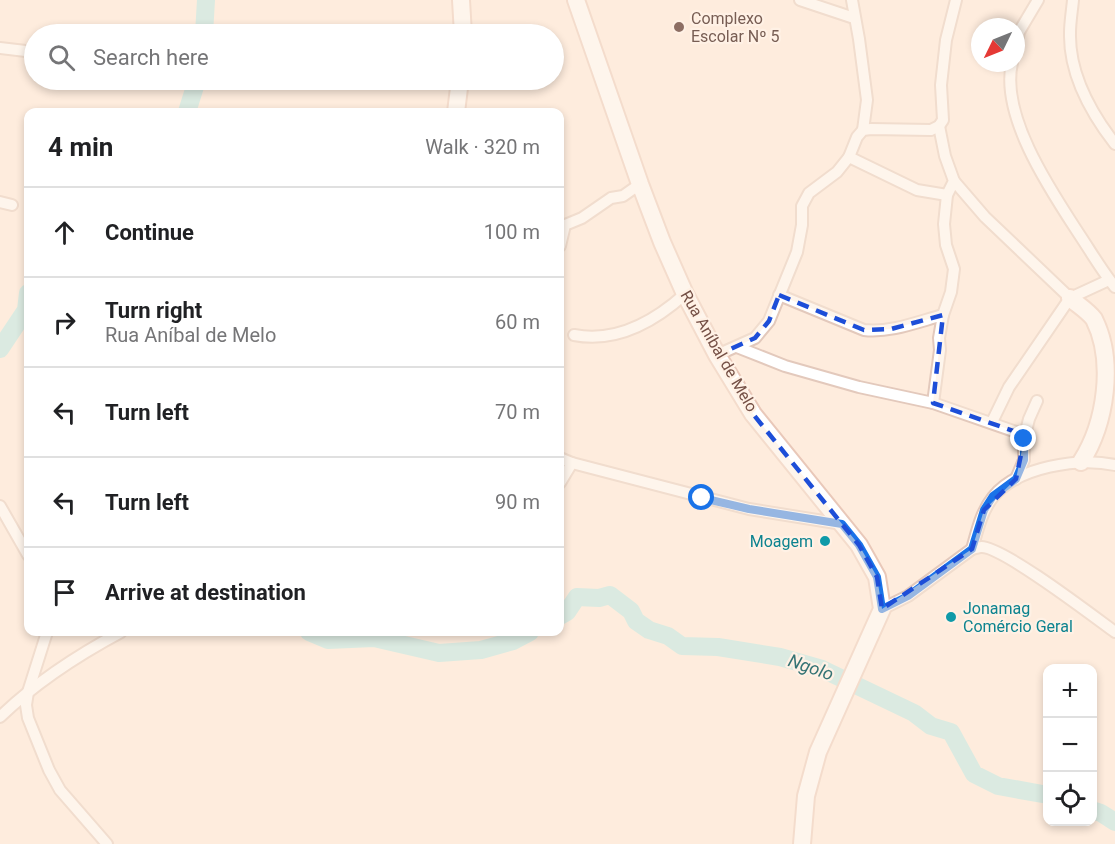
<!DOCTYPE html>
<html lang="en">
<head>
<meta charset="utf-8">
<style>
	:root { --surface:#fff; --page:#f2f2f2; --text:#202124; --muted:#757577; --line:#e0e0e0 }
	body { margin:0; font-family:Roboto,sans-serif; background:var(--page); color:var(--text) }
	.controls { position:absolute; right:18px; bottom:18px; display:grid; overflow:hidden; border-radius:12px; box-shadow:0 3px 9px #0003 }
	.controls button { width:54px; height:54px; display:grid; place-items:center; padding:0; border:0; border-bottom:2px solid var(--line); background:var(--surface); color:var(--text); font:30px sans-serif }
	.compass { position:absolute; left:971px; top:18px; width:54px; height:54px; border-radius:50%; background:var(--surface); box-shadow:0 3px 9px #0003; rotate:227deg }
	.stop { position:absolute; width:18px; height:18px; margin:-14px; border:4px solid #1a73e8; border-radius:50%; background:#fff }
	.stop.end { background:#1a73e8; border-color:#fff; box-shadow:0 2px 6px #0008 }
	.list { margin:0; padding:0; list-style:none }
	h2 { display:flex; justify-content:space-between; align-items:center; height:78px; margin:0; padding:0 24px; font-size:26px }
	h2 small { font-size:20px; font-weight:400; color:var(--muted) }
	.list li { display:grid; grid-template-columns:39px 1fr auto; gap:18px; align-items:center; box-sizing:border-box; height:90px; padding:0 24px; border-top:2px solid var(--line) }
	.list b { display:block; font-size:22px; white-space:nowrap }
	.list p { margin:0; font-size:20px; white-space:nowrap; color:var(--muted) }
	.list em { font-size:20px; font-style:normal; color:var(--muted) }
	.icon { flex:none; width:33px; height:33px; fill:none; stroke:currentColor; stroke-width:2; stroke-linecap:round; stroke-linejoin:round }
	.map { position:relative; flex:none; width:1115px; height:844px; overflow:hidden }
	.search { position:absolute; background:var(--surface); box-shadow:0 3px 9px #0003; left:24px; top:24px; width:540px; height:66px; display:flex; align-items:center; gap:15px; box-sizing:border-box; padding:0 21px; border-radius:33px; color:var(--muted); font-size:22px }
	.panel { position:absolute; background:var(--surface); box-shadow:0 3px 9px #0003; left:24px; top:108px; width:540px; height:528px; border-radius:12px }
	.map>svg:first-child { display:block }
	.lines { fill:none; stroke-linecap:round; stroke-linejoin:round }
	.river { stroke:#b1e7e7; stroke-width:18 }
	.street-casing { stroke:#e3c9bc; stroke-width:14 }
	.secondary-casing { stroke:#e9c8b9; stroke-width:20 }
	.street { stroke:#fff; stroke-width:10 }
	.secondary { stroke:#fff; stroke-width:16 }
	.route { stroke:#1a73e8; stroke-width:8 }
	.marked { fill:none; stroke:#1d4ed8; stroke-width:4.5; stroke-dasharray:12 8; stroke-linejoin:round }
	.education-dot { fill:#8d6e63; stroke:#fff1e5; stroke-width:2 }
	.culture-dot { fill:#0f9aa8; stroke:#fff1e5; stroke-width:2 }
	.labels { text-anchor:middle; dominant-baseline:central; stroke-width:4.5; stroke-linejoin:round; paint-order:stroke }
	.education-label { font-size:16px; fill:#785e54; stroke:#fff1e5; text-anchor:start }
	.street-label { font-size:16px; fill:#744f45; stroke:#fff1e5 }
	.culture-label { font-size:16px; fill:#0d838f; stroke:#fff1e5; text-anchor:end }
	.water-label { font-size:18px; font-style:italic; fill:#357374; stroke:#fff1e5 }
</style>
</head>
<body>
<div class="map">
<svg width="1115" height="844" viewBox="0 0 1115 844">
	<rect width="100%" height="100%" fill="#feecdd"/>
	<g class="lines">
		<g class="river">
			<polyline points="204,34 206,0"/>
			<polyline points="187,112 197,80"/>
			<polyline points="0,349 26,310 28,293"/>
			<polyline points="560,616 567,612 577,597 599,598 610,595 631,611 636,621 649,630 668,636 682,646 718,647 780,657 822,669 914,713 931,726 951,732 974,774 998,786 1048,795"/>
			<polyline points="309,632 328,640 374,638 439,653 481,650 513,641 530,632"/>
			<polyline points="1092,810 1101,813 1115,822"/>
		</g>
		<g class="street-casing">
			<g id="street">
				<polyline points="800,0 854,18"/>
				<polyline points="852,0 859,39 867,100 863,130"/>
				<path d="M 1073,0 C 1072,11 1070,22 1070,33 C 1069,74 1091,113 1115,144"/>
				<polyline points="1016,46 1019,32 1038,0"/>
				<polyline points="0,48 34,52"/>
				<path d="M 1012,63 C 1000,116 1051,191 1079,234 C 1091,252 1102,271 1115,287"/>
				<polyline points="849,157 917,190 947,195"/>
				<polyline points="954,181 985,217 1070,298"/>
				<polyline points="0,202 12,205"/>
				<polyline points="560,246 565,225 582,218 611,198 623,196 640,184"/>
				<path d="M 779,295 L 864,330 C 890,333 917,322 943,315"/>
				<path d="M 574,335 C 616,343 655,321 685,294"/>
				<polyline points="737,347 785,366 859,387 933,403 1025,435"/>
				<polyline points="717,355 755,338 769,321 797,252 802,225 802,206 809,193 837,172 849,157 857,137 863,130 871,129 931,130 939,126 943,120 941,85 946,40 956,0"/>
				<polyline points="933,403 940,350 939,338 943,315 951,292 954,269 946,245 944,224 947,195 954,181 945,156 939,126"/>
				<polyline points="992,422 1009,387 1070,298 1109,280"/>
				<polyline points="560,458 572,463 749,509 842,524"/>
				<polyline points="1016,479 1024,460 1024,439 1029,419 1037,401"/>
				<polyline points="560,483 572,463"/>
				<polyline points="0,506 28,555"/>
				<path d="M 972,549 C 977,532 981,512 993,497 C 1017,467 1079,457 1115,465"/>
				<path d="M 882,609 L 908,596 L 972,549 C 972,549 980,547 981,547 C 1002,546 1093,616 1115,632"/>
				<polyline points="47,632 28,692 26,705 28,718 49,770 60,790 107,844"/>
				<path d="M 0,717 C 36,682 78,655 121,632"/>
			</g>
		</g>
		<g class="secondary-casing">
			<g id="secondary">
				<polyline points="461,0 463,34"/>
				<polyline points="576,0 640,184 662,242 685,294 717,355 753,414 859,545 877,577 882,609 818,752 806,796 802,844"/>
				<polyline points="456,112 460,80"/>
				<path d="M 1070,298 C 1078,305 1088,311 1094,319 C 1115,361 1106,423 1081,462"/>
			</g>
		</g>
		<use href="#street" class="street"/>
		<use href="#secondary" class="secondary"/>
	</g>
	<g class="lines">
		<polyline class="route" points="702,498 749,509 842,524 859,545 877,577 882,609 908,596 972,549 984,510 993,496 1016,479 1024,460 1024,439"/>
	</g>
	<path d="M0 0H1115V844H0ZM 779,295 L 864,330 L 891,329 L 943,315 L 933,403 L 1025,435 L 1016,479 L 984,510 L 972,549 L 882,609 L 877,577 L 859,545 L 753,414 L 717,355 L 755,338 L 769,321 Z" fill="#feecdd" fill-opacity=".55" fill-rule="evenodd"/>
	<path class="marked" d="M 779,295 L 864,330 L 891,329 L 943,315 L 933,403 L 1025,435 L 1016,479 L 984,510 L 972,549 L 882,609 L 877,577 L 859,545 L 753,414 L 717,355 L 755,338 L 769,321 Z"/>
	<circle class="education-dot" cx="679" cy="27" r="6"/>
	<g class="culture-dot">
		<circle cx="825" cy="541" r="6"/>
		<circle cx="951" cy="617" r="6"/>
	</g>
	<g class="labels">
		<g class="education-label">
			<text x="691" y="18">Complexo<tspan x="691" dy="18">Escolar Nº 5</tspan></text>
		</g>
		<g class="street-label">
			<text transform="translate(719 351) rotate(60)">Rua Aníbal de Melo</text>
		</g>
		<g class="culture-label">
			<text x="813" y="541">Moagem</text>
			<text x="963" y="608" text-anchor="start">Jonamag<tspan x="963" dy="18">Comércio Geral</tspan></text>
		</g>
		<g class="water-label">
			<text transform="translate(811 667) rotate(19)">Ngolo</text>
		</g>
	</g>
</svg>
<div class="controls">
<button>+</button>
<button>−</button>
<button><svg class="icon" aria-label="locate" viewBox="0 0 24 24"><circle cx="12" cy="12" r="6"/><path d="M12 2v4M12 18v4M2 12h4M18 12h4"/></svg></button>
</div>
<svg class="compass" viewBox="-18 -18 36 36"><path d="M0-13l5 13h-10z" fill="#e53935"/><path d="M0 13l5-13h-10z" fill="#757577"/></svg>
<div class="stop" style="left:702px;top:498px"></div>
<div class="stop end" style="left:1024px;top:439px"></div>
<div class="search"><svg class="icon" aria-label="search" viewBox="0 0 24 24"><circle cx="10" cy="10" r="6"/><path d="M15 15l6 6"/></svg>Search here</div>
<section class="panel">
<h2>4 min<small>Walk · 320 m</small></h2>
<ul class="list">
<li><svg class="icon" aria-label="ahead" viewBox="0 0 24 24"><path d="M12 20V5M6 11l6-6 6 6"/></svg><div><b>Continue</b></div><em>100 m</em></li>
<li><svg class="icon" aria-label="right" viewBox="0 0 24 24"><path d="M7 20v-9h11M14 6l5 5-5 5"/></svg><div><b>Turn right</b><p>Rua Aníbal de Melo</p></div><em>60 m</em></li>
<li><svg class="icon" aria-label="left" viewBox="0 0 24 24"><path d="M17 20v-9H6M10 6l-5 5 5 5"/></svg><div><b>Turn left</b></div><em>70 m</em></li>
<li><svg class="icon" aria-label="left" viewBox="0 0 24 24"><path d="M17 20v-9H6M10 6l-5 5 5 5"/></svg><div><b>Turn left</b></div><em>90 m</em></li>
<li><svg class="icon" aria-label="arrive" viewBox="0 0 24 24"><path d="M6 21V4h12l-3 4 3 4H6"/></svg><div><b>Arrive at destination</b></div></li>
</ul>
</section>
</div>
</body>
</html>
